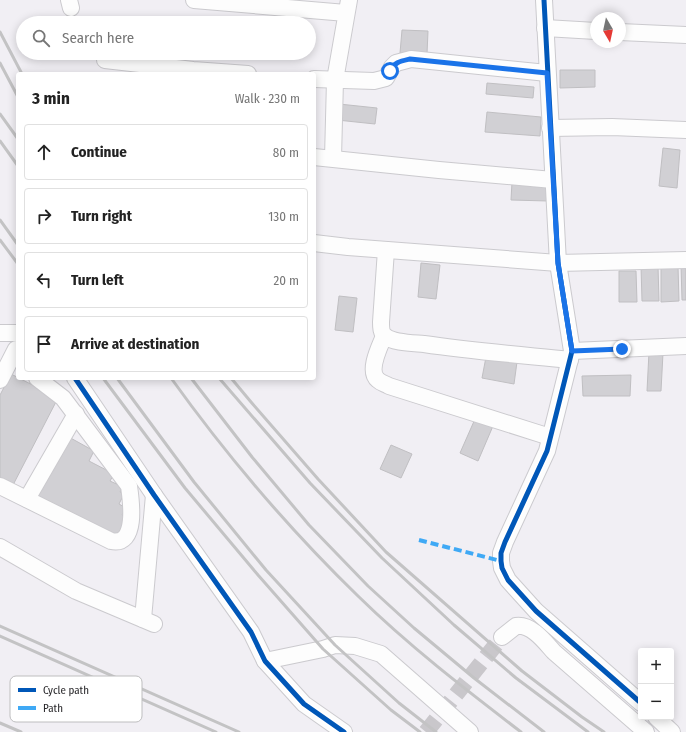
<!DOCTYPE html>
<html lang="en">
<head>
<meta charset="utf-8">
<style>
	:root { --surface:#fff; --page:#f2f2f2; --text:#222; --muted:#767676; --line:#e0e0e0 }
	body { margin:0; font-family:"Fira Sans Condensed",sans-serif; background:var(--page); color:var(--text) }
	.controls { position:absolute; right:12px; bottom:12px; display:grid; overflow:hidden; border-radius:4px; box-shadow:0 2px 10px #0003 }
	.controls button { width:36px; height:36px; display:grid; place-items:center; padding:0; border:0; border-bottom:1px solid var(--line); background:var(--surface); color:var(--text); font:20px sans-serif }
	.compass { position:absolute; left:590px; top:12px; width:36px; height:36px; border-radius:50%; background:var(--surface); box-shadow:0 2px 10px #0003; rotate:171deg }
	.stop { position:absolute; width:12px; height:12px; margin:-9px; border:3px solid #1a73e8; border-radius:50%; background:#fff }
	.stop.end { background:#1a73e8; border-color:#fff; box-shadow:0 1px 4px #0008 }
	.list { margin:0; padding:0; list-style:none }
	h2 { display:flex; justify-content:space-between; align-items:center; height:52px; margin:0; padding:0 16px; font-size:17px }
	h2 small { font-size:13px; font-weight:400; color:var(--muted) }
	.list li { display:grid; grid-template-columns:26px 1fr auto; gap:12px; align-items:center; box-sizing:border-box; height:56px; margin:0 8px 8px; padding:0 8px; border:1px solid var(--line); border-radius:4px }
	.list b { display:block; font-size:15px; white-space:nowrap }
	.list em { font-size:13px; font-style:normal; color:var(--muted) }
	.icon { flex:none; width:22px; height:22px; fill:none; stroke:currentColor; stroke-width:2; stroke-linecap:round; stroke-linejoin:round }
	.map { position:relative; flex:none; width:686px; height:732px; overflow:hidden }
	.search { position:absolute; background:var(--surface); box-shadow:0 2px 10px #0003; left:16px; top:16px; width:300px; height:44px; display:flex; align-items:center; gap:10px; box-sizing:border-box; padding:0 14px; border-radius:22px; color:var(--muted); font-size:15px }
	.panel { position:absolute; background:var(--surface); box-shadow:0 2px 10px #0003; left:16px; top:72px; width:300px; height:308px; border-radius:4px }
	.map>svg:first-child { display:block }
	.building { fill:#d1d0d4; stroke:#c0bfc2 }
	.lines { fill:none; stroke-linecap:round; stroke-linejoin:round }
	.minor-tunnel { stroke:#c9c7cb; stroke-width:16; stroke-dasharray:16 8; stroke-linecap:butt }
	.minor-casing { stroke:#cbcace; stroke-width:18 }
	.minor { stroke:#fdfdfd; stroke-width:16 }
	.rail { stroke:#c3c3c4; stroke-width:3 }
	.quiet { stroke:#3fa9f5; stroke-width:4; stroke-dasharray:8 4; stroke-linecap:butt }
	.cycleway-casing { stroke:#fff; stroke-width:8 }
	.cycleway { stroke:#0057b8; stroke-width:5 }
	.route { stroke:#1a73e8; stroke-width:5 }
	.key { fill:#fff; stroke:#bebebf; stroke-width:1 }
	.key-label { font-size:11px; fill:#272629 }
</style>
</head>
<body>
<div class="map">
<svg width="686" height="732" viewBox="0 0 686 732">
	<rect width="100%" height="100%" fill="#f1eff4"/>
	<g class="building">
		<polygon points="402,30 428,31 427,54 400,53"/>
		<polygon points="560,70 595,70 595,87 560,88"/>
		<polygon points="487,83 534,87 533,98 486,94"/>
		<polygon points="339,104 377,108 375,124 337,120"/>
		<polygon points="487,112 541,117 540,136 485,132"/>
		<polygon points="663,148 680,150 677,188 659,186"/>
		<polygon points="512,182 549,183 548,201 511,200"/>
		<polygon points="421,263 440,265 436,299 418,297"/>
		<polygon points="681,265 686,265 686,300 682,300"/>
		<polygon points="641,266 658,266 659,301 642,301"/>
		<polygon points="678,266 679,301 661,302 661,267"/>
		<polygon points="619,271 636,271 637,302 619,302"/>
		<polygon points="339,296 357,298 353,332 335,330"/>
		<polygon points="649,352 663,353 661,391 647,391"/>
		<polygon points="486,357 517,362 514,384 482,378"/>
		<polygon points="11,374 58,398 13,485 0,478 0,395"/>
		<polygon points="631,375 630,396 583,396 582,376"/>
		<polygon points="475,419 493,426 478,461 460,453"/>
		<polygon points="67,436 94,451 89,461 114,474 110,481 123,487 120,492 124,494 119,504 126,508 122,515 127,518 116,538 35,496"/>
		<polygon points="391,445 412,454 401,478 380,469"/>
	</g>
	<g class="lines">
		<polyline class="minor-tunnel" points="426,732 502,637"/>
		<g class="minor-casing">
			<g id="minor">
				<polyline points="69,0 71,8"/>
				<polyline points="194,0 346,13"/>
				<polyline points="544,0 558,263 572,351 547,451 505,542 501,553 501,561 502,568 508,580 536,611 641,703"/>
				<polyline points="545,28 596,31"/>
				<polyline points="620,32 686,35"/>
				<polyline points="105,60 193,70 248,74"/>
				<polyline points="314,79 374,81 386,78 392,67 396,63 411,59 547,73"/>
				<polyline points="550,128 612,127 686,130"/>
				<polyline points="314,157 439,170 553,180"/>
				<polyline points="333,158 335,80 349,0"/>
				<polyline points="314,243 348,247 558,263 686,260"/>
				<path d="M 386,250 L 381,322 C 381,327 381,333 385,336 C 393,343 413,343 424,344 C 472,351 521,355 570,360"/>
				<polyline points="0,333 18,333"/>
				<path d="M 384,336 C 380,346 367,371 378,380 C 381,383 386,384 389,386 L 550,437"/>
				<polyline points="572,351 686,346"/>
				<polyline points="75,378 154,495 251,632 265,661 304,704 344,732"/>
				<polyline points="0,380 16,349"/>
				<path d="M 0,486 L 111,541 C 138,547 131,500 129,486 L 63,398 L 37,378"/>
				<polyline points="27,499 76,414"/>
				<polyline points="0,547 76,591 154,624"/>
				<polyline points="143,619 154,495"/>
				<path d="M 502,637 L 516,626 C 532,624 545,642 554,652 L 646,732"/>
				<polyline points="265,661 323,649 335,645 355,646 381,654 470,732"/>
				<polyline points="656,717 672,732"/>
			</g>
		</g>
		<use href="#minor" class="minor"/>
		<g class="rail">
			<polyline points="0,32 22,74"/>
			<polyline points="0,63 18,97"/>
			<polyline points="0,114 18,139"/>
			<polyline points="0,141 18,166"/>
			<polyline points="0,220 18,245"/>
			<polyline points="0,240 18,264"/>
			<polyline points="103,378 185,488 258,575 323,649 391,710 420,732"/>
			<polyline points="117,378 194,482 266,570 335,645 399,703 436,732"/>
			<path d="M 171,378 C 227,456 289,529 358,596 C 409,646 465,689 521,732"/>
			<polyline points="191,378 252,457 309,525 368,586 414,628 474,678 544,732"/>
			<polyline points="219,378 310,483 382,558 454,625 516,678 588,732"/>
			<polyline points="231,378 251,402 318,479 386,552 522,671 582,717 604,732"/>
			<polyline points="0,626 239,732"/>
			<polyline points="0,636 216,732"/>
			<polyline points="0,723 21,732"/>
		</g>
		<polyline class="quiet" points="419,540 501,561"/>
		<g class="cycleway-casing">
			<g id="cycleway">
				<polyline points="544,0 558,263 572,351 547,451 505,542 501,553 501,561 502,568 508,580 536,611 641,703"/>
				<polyline points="75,378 154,495 251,632 265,661 304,704 344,732"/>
			</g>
		</g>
		<use href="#cycleway" class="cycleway"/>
	</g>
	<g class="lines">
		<path class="route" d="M 390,71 C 394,62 401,61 410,59 L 547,73 L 558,263 L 572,351 L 622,349"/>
	</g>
	<rect x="10" y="676" width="132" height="46" rx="6" class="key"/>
	<rect x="18" y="688" width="18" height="4" fill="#0057b8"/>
	<rect x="18" y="706" width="18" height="4" fill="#3fa9f5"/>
	<g class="key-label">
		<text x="43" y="694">Cycle path</text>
		<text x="43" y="712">Path</text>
	</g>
</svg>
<div class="controls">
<button>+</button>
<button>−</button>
</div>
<svg class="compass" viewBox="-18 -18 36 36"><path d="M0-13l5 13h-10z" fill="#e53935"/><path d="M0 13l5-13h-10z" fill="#767676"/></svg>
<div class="stop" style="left:390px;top:71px"></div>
<div class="stop end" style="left:622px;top:349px"></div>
<div class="search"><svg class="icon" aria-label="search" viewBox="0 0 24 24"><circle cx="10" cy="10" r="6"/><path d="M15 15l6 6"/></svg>Search here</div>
<section class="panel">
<h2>3 min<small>Walk · 230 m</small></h2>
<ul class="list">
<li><svg class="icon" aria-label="ahead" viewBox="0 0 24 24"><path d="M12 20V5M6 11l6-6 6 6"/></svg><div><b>Continue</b></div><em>80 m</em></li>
<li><svg class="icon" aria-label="right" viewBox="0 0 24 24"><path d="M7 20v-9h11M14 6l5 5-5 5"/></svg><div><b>Turn right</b></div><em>130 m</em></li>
<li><svg class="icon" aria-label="left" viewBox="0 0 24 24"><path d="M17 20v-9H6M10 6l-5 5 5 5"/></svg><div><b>Turn left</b></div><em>20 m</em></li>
<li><svg class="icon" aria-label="arrive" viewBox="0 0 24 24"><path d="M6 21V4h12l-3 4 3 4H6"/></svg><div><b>Arrive at destination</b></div></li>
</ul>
</section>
</div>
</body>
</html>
